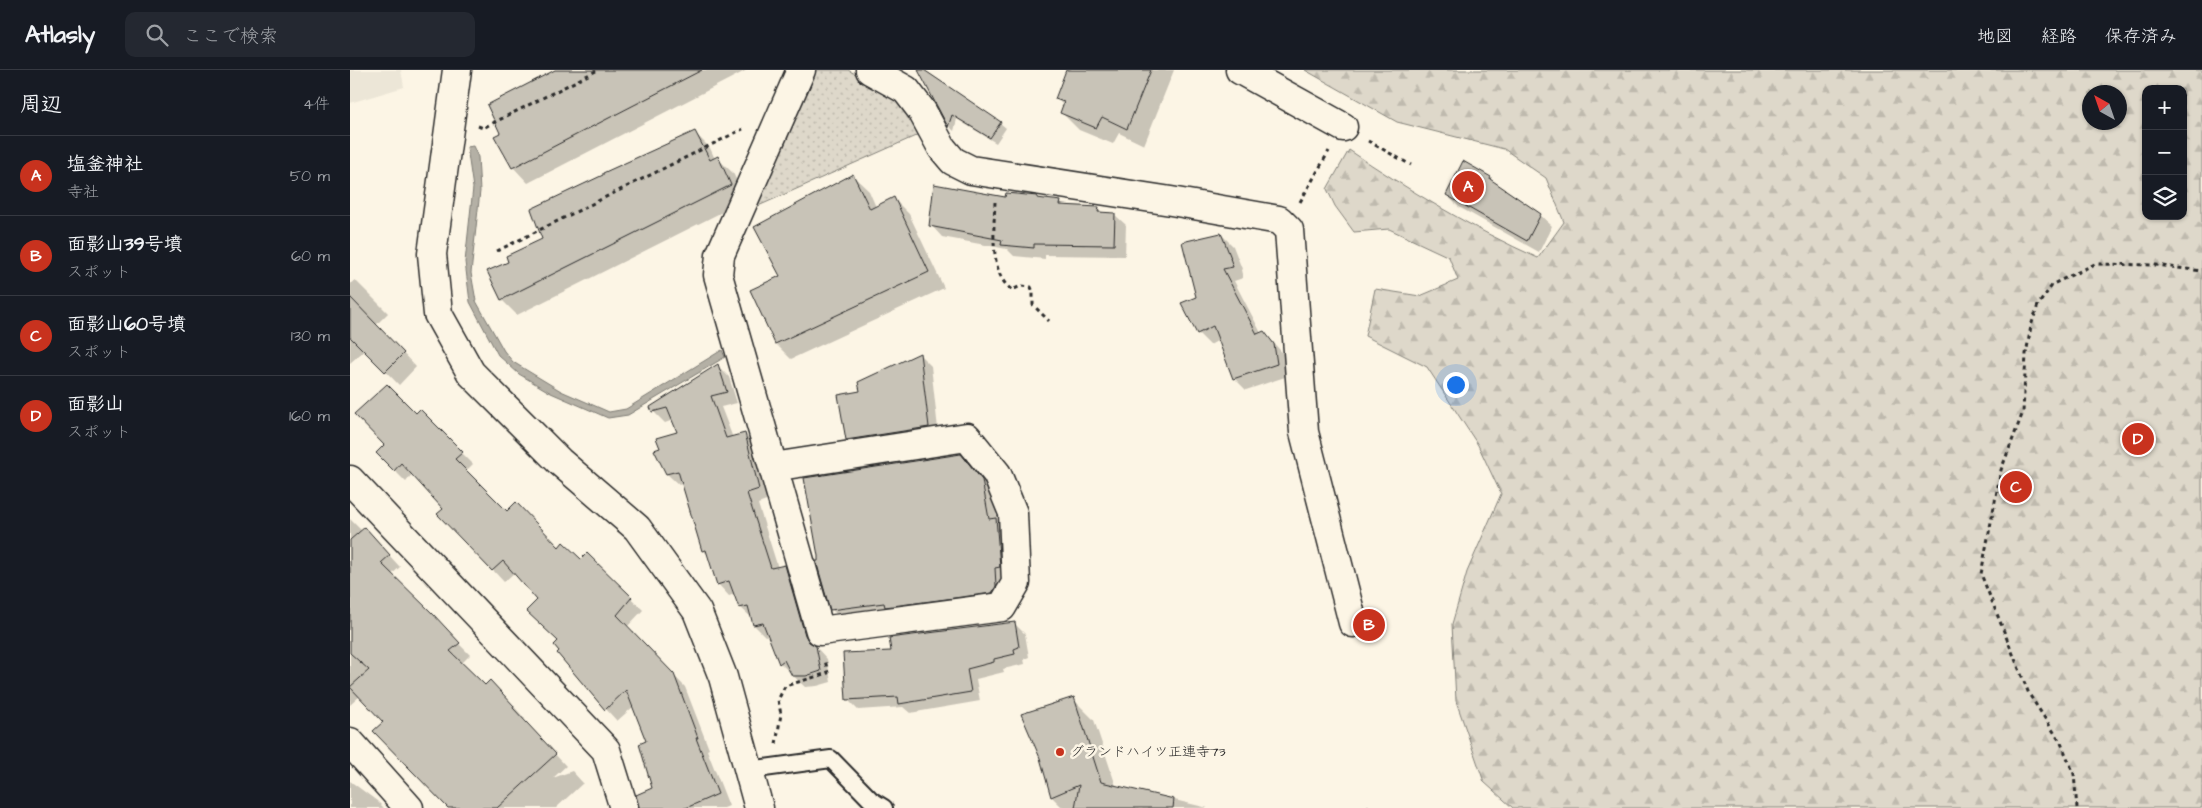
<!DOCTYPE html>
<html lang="ja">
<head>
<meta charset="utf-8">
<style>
	:root { --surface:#171b24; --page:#242831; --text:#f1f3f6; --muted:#9ea1a6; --line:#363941; --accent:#c8321e }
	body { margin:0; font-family:"Architects Daughter","Klee One",sans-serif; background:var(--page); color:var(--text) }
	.controls { position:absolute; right:15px; top:15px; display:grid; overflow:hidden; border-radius:10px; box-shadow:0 1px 4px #0004 }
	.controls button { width:45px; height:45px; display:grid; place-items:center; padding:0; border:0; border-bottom:1px solid var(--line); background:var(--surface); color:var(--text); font:25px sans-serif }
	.compass { position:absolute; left:1732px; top:15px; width:45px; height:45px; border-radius:50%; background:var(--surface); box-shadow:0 1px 4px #0004; rotate:320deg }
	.you { position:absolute; left:1105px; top:314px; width:18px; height:18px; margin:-12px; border:4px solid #fff; border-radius:50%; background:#1a73e8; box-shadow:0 0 0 8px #1a73e833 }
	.badge { display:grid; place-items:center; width:32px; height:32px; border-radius:50%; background:var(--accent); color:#fff; font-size:16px; font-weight:700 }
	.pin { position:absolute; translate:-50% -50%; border:2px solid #fff; box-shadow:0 1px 5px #0006 }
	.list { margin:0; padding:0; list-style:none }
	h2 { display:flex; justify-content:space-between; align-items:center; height:65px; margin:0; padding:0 20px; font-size:21px }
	h2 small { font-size:16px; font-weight:400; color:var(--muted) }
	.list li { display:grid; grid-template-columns:32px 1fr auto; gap:15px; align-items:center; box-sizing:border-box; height:80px; padding:0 20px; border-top:1px solid var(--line) }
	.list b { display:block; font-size:19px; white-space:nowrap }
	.list p { margin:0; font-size:16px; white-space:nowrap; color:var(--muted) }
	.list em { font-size:16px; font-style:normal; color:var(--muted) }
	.icon { flex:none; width:28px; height:28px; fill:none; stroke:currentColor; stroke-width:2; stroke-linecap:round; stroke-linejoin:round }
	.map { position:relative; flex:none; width:1852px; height:738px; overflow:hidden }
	header { display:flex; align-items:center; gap:30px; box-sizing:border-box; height:70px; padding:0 25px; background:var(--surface); border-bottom:1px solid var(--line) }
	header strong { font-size:24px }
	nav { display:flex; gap:28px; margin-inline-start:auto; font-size:18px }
	.search { width:350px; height:45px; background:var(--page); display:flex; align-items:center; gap:12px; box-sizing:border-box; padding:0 18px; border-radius:10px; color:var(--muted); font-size:19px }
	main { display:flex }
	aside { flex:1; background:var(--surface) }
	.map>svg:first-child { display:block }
	.built { fill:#ece6d7 }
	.forest { fill:url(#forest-firs); stroke:#84827a; fill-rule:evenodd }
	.park { fill:url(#park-dots); stroke:#84827a }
	.water { fill:#b4b0a5; stroke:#7d7b74 }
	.shadow { fill:#0003 }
	.building { fill:#c8c3b7; stroke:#2b2b2b }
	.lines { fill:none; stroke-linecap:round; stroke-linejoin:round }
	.lane-casing { stroke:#2b2b2b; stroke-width:20 }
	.street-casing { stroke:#2b2b2b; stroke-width:31 }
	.path { stroke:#2b2b2b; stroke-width:3; stroke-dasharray:4 4; stroke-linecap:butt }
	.lane { stroke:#fcf5e5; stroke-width:16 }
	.street { stroke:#fcf5e5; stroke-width:28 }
	.poi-dot { fill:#c8321e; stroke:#fcf5e5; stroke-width:2 }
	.labels { text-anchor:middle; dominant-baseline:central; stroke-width:5; stroke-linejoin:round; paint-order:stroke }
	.poi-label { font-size:14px; fill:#2b2b2b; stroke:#fcf5e5; text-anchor:start }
</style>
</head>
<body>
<header>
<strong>Atlasly</strong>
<div class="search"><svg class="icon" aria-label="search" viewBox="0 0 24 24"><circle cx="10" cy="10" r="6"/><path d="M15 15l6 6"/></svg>ここで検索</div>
<nav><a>地図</a><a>経路</a><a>保存済み</a></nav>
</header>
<main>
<aside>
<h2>周辺<small>4件</small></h2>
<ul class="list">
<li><span class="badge">A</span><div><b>塩釜神社</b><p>寺社</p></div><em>50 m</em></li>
<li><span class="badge">B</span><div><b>面影山39号墳</b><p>スポット</p></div><em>60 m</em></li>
<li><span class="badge">C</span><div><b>面影山60号墳</b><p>スポット</p></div><em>130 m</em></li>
<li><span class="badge">D</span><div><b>面影山</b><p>スポット</p></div><em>160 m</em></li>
</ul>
</aside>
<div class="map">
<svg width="1852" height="738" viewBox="0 0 1852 738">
	<defs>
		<pattern id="forest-firs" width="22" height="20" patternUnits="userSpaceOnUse" patternTransform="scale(1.25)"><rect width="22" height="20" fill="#ded8ca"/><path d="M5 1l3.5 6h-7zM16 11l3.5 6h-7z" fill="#bfbaae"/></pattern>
		<pattern id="park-dots" width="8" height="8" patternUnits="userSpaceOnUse" patternTransform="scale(1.25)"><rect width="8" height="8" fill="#ded8ca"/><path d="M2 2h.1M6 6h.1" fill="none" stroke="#bfbaae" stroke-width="1.8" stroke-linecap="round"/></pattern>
	</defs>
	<rect width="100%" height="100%" fill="#fcf5e5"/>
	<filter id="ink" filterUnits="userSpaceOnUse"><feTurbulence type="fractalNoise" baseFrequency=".02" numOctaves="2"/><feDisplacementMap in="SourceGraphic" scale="10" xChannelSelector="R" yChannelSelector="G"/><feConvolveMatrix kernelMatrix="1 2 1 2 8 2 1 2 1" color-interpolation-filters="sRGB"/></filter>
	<g filter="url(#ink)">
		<polygon class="built" points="0,0 51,0 54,17 0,33"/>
		<path class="forest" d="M 955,0 L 1852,0 L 1852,738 L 1163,738 L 1134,712 L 1106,631 L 1102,554 L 1117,502 L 1151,424 L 1128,375 L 1077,297 L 1015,266 L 1025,219 L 1070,226 L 1108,210 L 1099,187 L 1039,159 L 1004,162 L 985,136 L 977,119 L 999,80 C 1060,121 1121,158 1188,188 L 1214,152 L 1196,108 L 1154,79 L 1047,52 ZM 1796,19 L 1833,19 L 1833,146 L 1796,146 ZM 1740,22 L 1770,22 L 1770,52 L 1740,52 Z"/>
		<polygon class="park" points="465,0 498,0 551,29 570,64 406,137"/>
		<polygon class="water" points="123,76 128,87 130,121 121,203 126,231 154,281 163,292 211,321 259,342 276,339 372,280 375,287 278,345 258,348 201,323 169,304 148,285 120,232 115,192 123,118 117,77"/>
		<g class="shadow">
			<polygon points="209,0 397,0 178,113 163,97 152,63"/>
			<polygon points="570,0 650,53 656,58 646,73 607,49 604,61 599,56"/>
			<polygon points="717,0 824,0 794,75 769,63 763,74 729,60 712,43 714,36 707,29"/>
			<polygon points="344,62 360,78 365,89 367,88 383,103 396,130 167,245 152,230 159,193"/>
			<polygon points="503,106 519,121 526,137 544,129 559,144 594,218 441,289 426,274 402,221 432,207"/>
			<polygon points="1140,108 1150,118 1190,145 1202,156 1189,182 1109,137 1097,125"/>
			<polygon points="687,127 689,130 710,132 715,137 748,138 753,143 764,144 776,155 775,186 695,185 695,189 664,186 657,179 592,167 581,155 657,129"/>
			<polygon points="871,164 883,176 892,199 891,200 893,208 884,211 911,263 914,262 936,287 938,306 896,320 884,308 869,270 860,275 848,263 847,228"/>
			<polygon points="5,210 38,243 26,255 66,297 49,315 15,280 0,293 0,214"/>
			<polygon points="570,285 581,296 589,368 508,381 497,369 512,322"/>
			<polygon points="368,296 379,307 387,333 371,337 383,368 395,364 406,375 419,430 408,434 428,498 434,496 446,507 466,577 477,589 481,612 467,616 455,617 430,593 419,565 415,566 404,555 402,548 390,537 385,524 379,526 368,514 359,486 353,480 333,413 329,415 317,404 312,379 329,362 323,350 315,353 303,341"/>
			<polygon points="70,341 123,394 115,402 157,443 231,491 237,485 293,540 277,557 335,617 359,679 357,680 379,736 374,738 298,738 304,719 298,672 284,636 267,651 256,639 211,581 209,571 189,530 165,502 154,512 125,481 95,439 62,404 56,412 27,383"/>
			<polygon points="610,385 642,422 648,452 657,461 657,528 493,550 481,539"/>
			<polygon points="0,449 12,461 26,471 50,497 41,505 120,585 111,594 135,617 152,623 175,649 173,650 216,696 203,708 222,701 233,713 206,738 99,738 25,662 35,652 10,626 0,635"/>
			<polygon points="665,554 675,564 679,587 674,589 675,594 653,599 654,602 626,609 630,631 560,643 553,637 508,640 498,630 542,582"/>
			<polygon points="723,629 744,650 766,716 858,738 713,738 702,727 691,687"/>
			<polygon points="0,711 27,731 34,738 0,738"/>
		</g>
		<g class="building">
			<polygon points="205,0 352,0 162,98 144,66 150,63 137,35"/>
			<polygon points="568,0 574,0 651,52 640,68 602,45 598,57"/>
			<polygon points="716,0 801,0 777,59 752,47 746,58 710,43 714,32 705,29"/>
			<polygon points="345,61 360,90 368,86 381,115 151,230 137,201 158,192 156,186 192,169 181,139 253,105 253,103"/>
			<polygon points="1113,91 1141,107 1140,109 1191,144 1177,171 1096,125"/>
			<polygon points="503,104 520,139 544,127 579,202 425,274 400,220 430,206 404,157"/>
			<polygon points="584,114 655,127 656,123 687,126 687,128 711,131 710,135 749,137 748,142 765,143 764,175 684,174 684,178 651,175 652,170 579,156"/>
			<polygon points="871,163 881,188 880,188 883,197 873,199 907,264 914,261 924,274 927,294 883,309 863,256 847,264 831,233 846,227 832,172"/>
			<polygon points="0,227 54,283 35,302 0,267"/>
			<polygon points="570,283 579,357 496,370 488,325 510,321 508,312"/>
			<polygon points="368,294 377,322 361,326 376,368 395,363 409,419 397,423 421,498 435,495 455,565 459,572 466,576 471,601 456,606 442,606 434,590 429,594 413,553 403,555 398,536 389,538 379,511 367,515 356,480 352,481 328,401 316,404 304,380 310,378 306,368 327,362 317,338 302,342 300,337"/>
			<polygon points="37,314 66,343 70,339 113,382 105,389 157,441 166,432 209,477 213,472 231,489 237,483 282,527 267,545 324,604 348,668 346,668 368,724 336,738 289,738 286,725 302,718 289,674 296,671 276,620 255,640 207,583 209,581 204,575 208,571 176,541 187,530 153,491 142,501 87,444 93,439 51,393 44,401 26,383 34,375 4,344"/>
			<polygon points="611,384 632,410 639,449 646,448 650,497 645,498 646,516 642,523 535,537 534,533 480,540 466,491 468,491 468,486 454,408"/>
			<polygon points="15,457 40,485 31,493 83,544 110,573 100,581 135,615 140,610 164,636 163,638 206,684 147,738 98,738 23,661 33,652 0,617 19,600 0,583 0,470"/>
			<polygon points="665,552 669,577 664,579 665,584 644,589 644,592 617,599 621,622 549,634 548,627 496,630 493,583 541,581 539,568"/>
			<polygon points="724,627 751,712 824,729 823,738 725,738 729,715 701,727 690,688 671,644"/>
		</g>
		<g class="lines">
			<g class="lane-casing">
				<polyline id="lane" points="399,700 481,689 521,730 534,738"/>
			</g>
			<g class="street-casing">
				<g id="street">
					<polyline points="107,0 82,184 88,244 121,303 209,391 287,458 347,541 373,607 409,738"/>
					<polyline points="520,0 556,20 572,41 592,78 603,91 621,100 821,131 929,150 939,160 954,362 1003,553"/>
					<polyline points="890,0 993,57"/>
					<polyline points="423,397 617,367 647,404 663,443 666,513 652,537 470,561 368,205 370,185 451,0"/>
					<polyline points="0,410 256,680 274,738"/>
					<polyline points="0,672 59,738"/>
				</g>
			</g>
			<g class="path">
				<polyline points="128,56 133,58 248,0"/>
				<polyline points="1018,71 1061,95"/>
				<path d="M 645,132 C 644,156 639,205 662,220 L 671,216 L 681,217 L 683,222 L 683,235 L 699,251"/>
				<polyline points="950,132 979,81"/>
				<polyline points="147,181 393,59"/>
				<polyline points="426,674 431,644 428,630 435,616 478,603 475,590"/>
				<polyline points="1018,738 1019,736"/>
				<polyline points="1727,738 1724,704 1711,673 1679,624 1631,504 1651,400 1673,342 1676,284 1681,256 1688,235 1703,214 1745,194 1806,195 1852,201"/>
			</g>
			<use href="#lane" class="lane"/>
			<use href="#street" class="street"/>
		</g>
	</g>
	<circle class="poi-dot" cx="710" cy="682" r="5"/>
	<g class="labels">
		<g class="poi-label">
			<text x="720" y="682">グランドハイツ正連寺73</text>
		</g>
	</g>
</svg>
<div class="controls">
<button>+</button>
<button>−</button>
<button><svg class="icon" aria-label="layers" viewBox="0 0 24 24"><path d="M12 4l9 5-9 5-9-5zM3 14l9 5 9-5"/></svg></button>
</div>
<svg class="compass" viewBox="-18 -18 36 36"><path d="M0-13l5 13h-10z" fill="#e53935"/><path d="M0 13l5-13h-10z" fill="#9ea1a6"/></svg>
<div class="you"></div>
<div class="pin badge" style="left:1118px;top:117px">A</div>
<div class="pin badge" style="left:1019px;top:555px">B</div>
<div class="pin badge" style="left:1666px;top:417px">C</div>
<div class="pin badge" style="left:1788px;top:369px">D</div>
</div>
</main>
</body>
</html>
